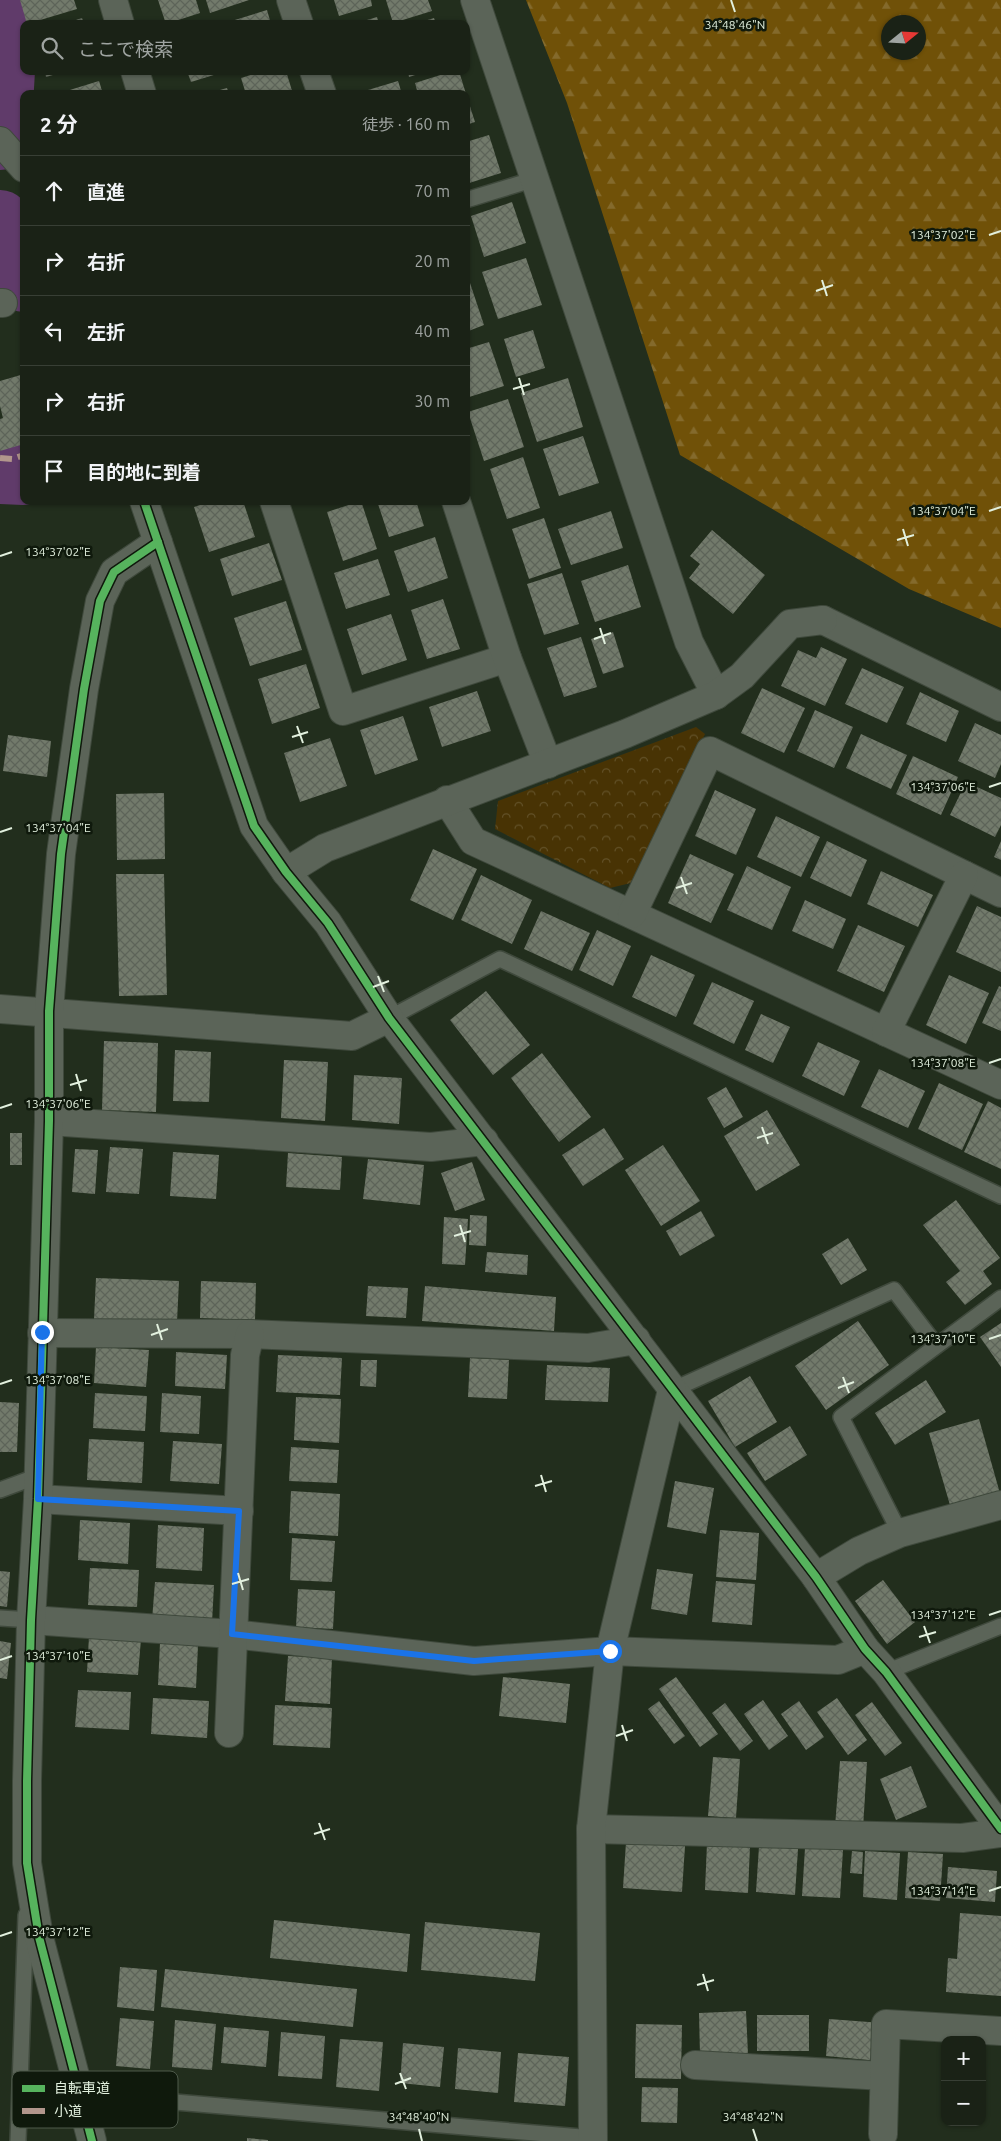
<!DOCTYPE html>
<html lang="ja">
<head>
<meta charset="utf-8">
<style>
	:root { --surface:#1a2216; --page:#272f23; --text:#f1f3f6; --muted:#9fa4a1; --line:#383f35 }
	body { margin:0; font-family:Ubuntu,"Noto Sans JP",sans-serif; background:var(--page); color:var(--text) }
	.controls { position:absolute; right:15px; bottom:15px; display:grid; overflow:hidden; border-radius:10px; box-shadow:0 1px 4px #0004 }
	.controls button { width:45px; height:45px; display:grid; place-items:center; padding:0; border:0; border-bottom:1px solid var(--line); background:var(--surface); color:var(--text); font:25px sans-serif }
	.compass { position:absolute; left:881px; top:15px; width:45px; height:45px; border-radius:50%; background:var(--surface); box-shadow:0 1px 4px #0004; rotate:72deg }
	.stop { position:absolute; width:15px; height:15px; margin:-11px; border:4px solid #1a73e8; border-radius:50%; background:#fff }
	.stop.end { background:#1a73e8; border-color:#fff; box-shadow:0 1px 5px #0008 }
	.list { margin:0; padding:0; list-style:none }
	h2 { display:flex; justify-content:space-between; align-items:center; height:65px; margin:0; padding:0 20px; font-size:21px }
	h2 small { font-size:16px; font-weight:400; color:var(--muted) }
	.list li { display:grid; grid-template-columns:32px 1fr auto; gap:15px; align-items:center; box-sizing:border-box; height:70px; padding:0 20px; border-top:1px solid var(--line) }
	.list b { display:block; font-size:19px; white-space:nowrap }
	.list em { font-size:16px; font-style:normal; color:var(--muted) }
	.icon { flex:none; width:28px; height:28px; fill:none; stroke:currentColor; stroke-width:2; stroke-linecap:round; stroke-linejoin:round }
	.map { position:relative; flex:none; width:1001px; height:2141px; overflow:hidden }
	.search { position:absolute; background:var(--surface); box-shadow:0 1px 4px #0004; left:20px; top:20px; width:450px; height:55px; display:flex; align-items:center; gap:12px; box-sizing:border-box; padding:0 18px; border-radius:10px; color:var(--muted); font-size:19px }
	.panel { position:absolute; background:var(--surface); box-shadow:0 1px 4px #0004; left:20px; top:90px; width:450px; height:415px; border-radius:10px }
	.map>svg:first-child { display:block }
	.forest { fill:url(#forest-firs); fill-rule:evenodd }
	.park { fill:url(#park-crowns) }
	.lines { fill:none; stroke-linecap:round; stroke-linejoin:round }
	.river { stroke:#603b6a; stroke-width:62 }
	.building { fill:url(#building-cross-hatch) }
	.service-casing { stroke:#3f493c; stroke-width:18 }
	.minor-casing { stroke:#3f493c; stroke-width:30 }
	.tertiary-casing { stroke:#3f493c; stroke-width:30 }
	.service { stroke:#5b6458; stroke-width:15 }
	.minor { stroke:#5b6458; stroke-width:28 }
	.tertiary { stroke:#5b6458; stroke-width:28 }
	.quiet { stroke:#b2968c; stroke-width:6; stroke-dasharray:12 6; stroke-linecap:butt }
	.cycleway-casing { stroke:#0f190c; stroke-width:11 }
	.cycleway { stroke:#56b35d; stroke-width:8 }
	.route { stroke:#1a73e8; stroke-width:6 }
	.ticks { fill:none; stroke:#e2f0de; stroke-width:2 }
	.key { fill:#0f190c; stroke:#4e5a4b; stroke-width:1 }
	.key-label { font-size:14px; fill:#e2f0de }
	.ticks-label { font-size:12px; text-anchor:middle; fill:#e2f0de; stroke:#0f190c; stroke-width:5; stroke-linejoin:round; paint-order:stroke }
</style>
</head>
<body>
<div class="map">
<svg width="1001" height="2141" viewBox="0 0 1001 2141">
	<defs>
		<pattern id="forest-firs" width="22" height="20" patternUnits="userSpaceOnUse" patternTransform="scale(1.25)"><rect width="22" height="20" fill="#705108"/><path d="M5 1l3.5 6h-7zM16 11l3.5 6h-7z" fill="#846a2c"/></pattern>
		<pattern id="park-crowns" width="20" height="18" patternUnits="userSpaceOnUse" patternTransform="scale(1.25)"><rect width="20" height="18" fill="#483304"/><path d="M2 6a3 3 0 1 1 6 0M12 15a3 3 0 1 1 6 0" fill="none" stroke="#625128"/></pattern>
		<pattern id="building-cross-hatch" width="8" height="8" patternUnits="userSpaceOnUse" patternTransform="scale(1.25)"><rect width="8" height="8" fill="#727a6b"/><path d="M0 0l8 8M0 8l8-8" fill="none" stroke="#5d6459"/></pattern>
	</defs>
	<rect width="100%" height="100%" fill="#222e1d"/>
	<path class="forest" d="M 526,0 L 1001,0 L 1001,628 L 909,589 L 680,455 L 567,103 ZM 888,22 L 918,22 L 918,52 L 888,52 Z"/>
	<polygon class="park" points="696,727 705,734 635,882 610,888 495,829 498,801"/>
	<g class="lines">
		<g class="river">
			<polyline points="0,139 7,19 1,0"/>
			<polyline points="0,221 24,281"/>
			<polyline points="0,473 24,474"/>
		</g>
	</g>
	<g class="building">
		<polygon points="20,0 74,0 77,9 27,24"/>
		<polygon points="158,0 196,0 200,13 166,24"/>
		<polygon points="206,0 249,0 210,13"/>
		<polygon points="334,0 371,0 372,6 339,16"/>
		<polygon points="386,0 428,0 432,11 393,23"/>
		<polygon points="267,10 271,24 225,24 225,23"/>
		<polygon points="377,17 379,24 357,24 357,23"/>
		<polygon points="82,18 84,24 67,24 67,23"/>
		<polygon points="434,18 436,24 418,24 418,23"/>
		<polygon points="45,71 63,71 63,72 46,77"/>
		<polygon points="187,71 216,71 217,74 191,82"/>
		<polygon points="263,71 286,71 293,94 246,94 241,78"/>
		<polygon points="408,71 425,71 425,72 409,77"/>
		<polygon points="453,71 459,71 466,94 418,94 415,83"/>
		<polygon points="99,81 103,94 60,94 60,93"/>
		<polygon points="398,81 402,94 358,94 358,93"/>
		<polygon points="227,88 229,94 209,94 209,93"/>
		<polygon points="466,94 475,122 466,125"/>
		<polygon points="489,135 501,173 466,184 466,142"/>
		<polygon points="512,202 526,243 484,257 471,216"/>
		<polygon points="526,258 542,305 498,319 482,272"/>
		<polygon points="470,283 484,325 466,332 466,284"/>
		<polygon points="533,330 545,368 516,377 504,339"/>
		<polygon points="489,342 504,386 466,398 466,349"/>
		<polygon points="24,374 24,444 0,451 0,419 3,418 0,406 0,381"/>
		<polygon points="568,378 583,427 537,442 521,393"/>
		<polygon points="508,399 524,447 484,461 468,412"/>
		<polygon points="583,436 599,483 559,496 543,449"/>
		<polygon points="523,457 540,508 507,519 490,469"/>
		<polygon points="212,501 243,501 255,537 209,552 194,507"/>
		<polygon points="361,501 377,549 343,561 327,512"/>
		<polygon points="377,501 416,501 424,526 389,537"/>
		<polygon points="611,511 623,548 571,565 558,529"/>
		<polygon points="544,518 561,568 529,579 512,529"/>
		<polygon points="712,530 765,575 733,614 689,578 700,564 690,556"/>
		<polygon points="435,537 448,578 408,592 394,551"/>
		<polygon points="269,543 282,580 232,596 220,559"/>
		<polygon points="378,559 390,595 346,609 334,573"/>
		<polygon points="628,565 641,607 595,622 581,581"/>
		<polygon points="562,573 579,624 544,635 527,584"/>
		<polygon points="443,599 460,649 427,659 411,610"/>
		<polygon points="286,601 302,650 250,666 234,618"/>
		<polygon points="391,614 407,660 362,675 347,629"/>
		<polygon points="613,632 624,667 603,674 591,639"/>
		<polygon points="581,637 597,687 564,697 547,648"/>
		<polygon points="821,647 847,659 825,706 781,686 798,650 816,658"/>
		<polygon points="306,664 320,708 272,724 258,679"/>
		<polygon points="862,668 904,687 887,723 845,704"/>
		<polygon points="762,688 805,708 784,753 741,733"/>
		<polygon points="477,691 491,731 442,747 429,707"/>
		<polygon points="920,692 959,711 946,742 906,724"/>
		<polygon points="815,710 853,727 834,768 797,751"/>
		<polygon points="403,716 418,760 375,775 360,730"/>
		<polygon points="975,723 1001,735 1001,764 995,778 958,761"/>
		<polygon points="861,734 907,755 891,789 846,768"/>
		<polygon points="8,735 51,741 47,777 3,771"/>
		<polygon points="330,738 347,786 300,802 284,753"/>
		<polygon points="913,756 958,777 941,815 896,794"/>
		<polygon points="966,782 1001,798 1001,825 995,837 950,815"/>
		<polygon points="715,790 756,809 736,855 695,836"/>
		<polygon points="164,793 165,859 117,860 116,794"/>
		<polygon points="776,816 820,837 801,877 757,857"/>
		<polygon points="827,841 867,860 851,897 810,878"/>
		<polygon points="1001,841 1001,860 994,857"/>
		<polygon points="433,849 477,869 453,920 410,900"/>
		<polygon points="690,854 734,874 711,923 668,903"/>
		<polygon points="747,866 791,887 772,930 727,910"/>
		<polygon points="881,871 933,895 918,927 867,904"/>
		<polygon points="116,874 164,874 167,995 119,996"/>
		<polygon points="481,875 532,900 512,944 461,920"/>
		<polygon points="805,900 846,919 833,949 792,931"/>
		<polygon points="977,906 1001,917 1001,972 956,952"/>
		<polygon points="541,911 590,933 572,971 524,949"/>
		<polygon points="858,925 905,946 884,992 837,971"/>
		<polygon points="597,930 631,946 613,986 579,970"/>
		<polygon points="651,955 695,975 676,1017 632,997"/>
		<polygon points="949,975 989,993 966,1044 926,1025"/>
		<polygon points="712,982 754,1001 734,1044 693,1024"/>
		<polygon points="999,986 1001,987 1001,1031 982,1023"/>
		<polygon points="486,991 530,1045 493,1075 450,1020"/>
		<polygon points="761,1014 790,1027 773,1063 745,1050"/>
		<polygon points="104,1041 158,1043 156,1112 102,1110"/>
		<polygon points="818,1042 860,1061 844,1096 802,1076"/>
		<polygon points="175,1050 211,1052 209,1102 173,1101"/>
		<polygon points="542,1053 591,1117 559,1142 511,1078"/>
		<polygon points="284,1060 328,1062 325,1121 281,1118"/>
		<polygon points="879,1069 925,1091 908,1128 861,1107"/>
		<polygon points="354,1075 402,1078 399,1124 352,1120"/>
		<polygon points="939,1083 983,1104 962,1150 918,1129"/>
		<polygon points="726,1087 743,1117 724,1128 707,1098"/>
		<polygon points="988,1101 1001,1108 1001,1169 964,1152"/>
		<polygon points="767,1110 800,1165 756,1191 724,1136"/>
		<polygon points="604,1128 624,1159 583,1186 562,1155"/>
		<rect x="10" y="1133" width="12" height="32"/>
		<polygon points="663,1145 700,1201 661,1226 625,1170"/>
		<polygon points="110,1147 143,1149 139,1194 106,1192"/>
		<polygon points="75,1149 98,1150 95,1194 72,1192"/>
		<polygon points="173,1152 219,1155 216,1199 170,1196"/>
		<polygon points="288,1153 342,1157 340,1190 286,1187"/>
		<polygon points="368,1159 424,1165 420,1205 363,1199"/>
		<polygon points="472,1162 485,1200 455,1211 441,1173"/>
		<polygon points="956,1200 1000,1258 983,1271 992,1284 965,1305 946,1282 960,1271 923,1225"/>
		<polygon points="701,1211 715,1236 680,1256 666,1231"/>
		<polygon points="470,1215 487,1216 486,1246 469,1245"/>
		<polygon points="444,1217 468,1219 465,1265 442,1264"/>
		<polygon points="848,1238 867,1270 841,1285 822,1254"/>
		<polygon points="487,1252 528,1255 527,1275 485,1272"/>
		<polygon points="96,1278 179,1281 177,1322 94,1319"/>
		<polygon points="201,1281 256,1283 255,1320 200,1318"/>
		<polygon points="368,1286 408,1288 406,1318 366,1316"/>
		<polygon points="425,1286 556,1297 554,1331 422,1321"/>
		<polygon points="858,1321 889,1365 826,1410 795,1366"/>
		<polygon points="1001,1323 1001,1367 980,1337"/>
		<polygon points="96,1347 149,1350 146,1387 94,1383"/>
		<polygon points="176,1352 227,1355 225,1389 175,1386"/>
		<polygon points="278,1355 342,1358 340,1395 276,1392"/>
		<polygon points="470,1358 509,1360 507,1399 468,1397"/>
		<polygon points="361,1360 377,1360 376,1387 360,1386"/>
		<polygon points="547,1365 610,1368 608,1402 545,1400"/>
		<polygon points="750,1376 777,1422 735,1447 708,1401"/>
		<polygon points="926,1380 946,1412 895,1445 875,1413"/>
		<polygon points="95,1393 147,1396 145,1431 93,1428"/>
		<polygon points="162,1393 201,1396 199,1434 160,1432"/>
		<polygon points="296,1397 341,1399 339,1443 294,1440"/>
		<polygon points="0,1402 19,1403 17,1452 0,1452"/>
		<polygon points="979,1419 1001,1497 952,1512 929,1433"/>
		<polygon points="790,1426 807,1455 765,1481 747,1453"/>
		<polygon points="89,1439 144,1442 142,1483 87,1480"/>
		<polygon points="173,1441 222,1444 219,1484 170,1481"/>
		<polygon points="291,1447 339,1450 337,1483 289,1481"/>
		<polygon points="675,1481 714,1488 706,1534 667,1527"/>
		<polygon points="291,1491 340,1494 338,1536 289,1533"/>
		<polygon points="80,1520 130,1523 128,1564 78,1560"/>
		<polygon points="158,1525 204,1528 202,1571 156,1568"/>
		<polygon points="720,1530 759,1533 756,1580 716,1577"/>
		<polygon points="292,1538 335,1541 332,1582 290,1580"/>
		<polygon points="90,1568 139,1570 137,1607 88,1605"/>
		<polygon points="657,1569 693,1574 687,1615 651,1609"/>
		<polygon points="0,1571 10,1572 7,1607 0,1606"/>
		<polygon points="883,1580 915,1622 887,1644 855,1601"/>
		<polygon points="716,1581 755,1584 752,1625 712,1622"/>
		<polygon points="155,1582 214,1585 212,1623 152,1620"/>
		<polygon points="298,1589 335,1591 333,1629 296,1627"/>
		<polygon points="89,1636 141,1639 138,1675 87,1672"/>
		<polygon points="0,1641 11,1643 7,1679 0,1678"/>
		<polygon points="160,1643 198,1646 196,1688 158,1685"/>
		<polygon points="288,1656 332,1658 330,1704 285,1701"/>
		<polygon points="503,1677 570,1684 566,1723 499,1716"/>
		<polygon points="676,1677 718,1734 700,1747 659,1689"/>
		<polygon points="78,1690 131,1692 129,1730 75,1727"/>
		<polygon points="153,1698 209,1701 207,1738 151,1734"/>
		<polygon points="837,1698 867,1740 848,1755 817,1712"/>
		<polygon points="763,1700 788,1736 769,1750 744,1714"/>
		<polygon points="659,1701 685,1736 674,1744 648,1709"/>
		<polygon points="799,1701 824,1737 806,1750 781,1714"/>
		<polygon points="872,1702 902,1743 885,1756 855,1715"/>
		<polygon points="725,1703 753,1741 740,1751 712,1713"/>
		<polygon points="275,1705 332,1708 330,1748 273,1745"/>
		<polygon points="713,1757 740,1759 736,1818 708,1816"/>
		<polygon points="840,1761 867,1762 863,1829 835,1827"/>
		<polygon points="911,1766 927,1807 896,1820 880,1779"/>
		<polygon points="626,1842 685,1846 682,1892 623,1888"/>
		<polygon points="707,1843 750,1846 748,1893 705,1890"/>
		<polygon points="759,1846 798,1849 795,1895 756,1892"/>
		<polygon points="805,1848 843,1850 840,1898 802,1896"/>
		<polygon points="852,1851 863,1852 862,1874 850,1873"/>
		<polygon points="865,1851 900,1853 897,1900 863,1897"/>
		<polygon points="908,1852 943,1854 940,1901 905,1898"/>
		<polygon points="948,1867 997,1871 995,1902 946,1898"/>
		<polygon points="960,1913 1001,1916 1001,1996 946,1992 948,1958 957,1959"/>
		<polygon points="274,1920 410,1934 407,1972 270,1958"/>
		<polygon points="425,1922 540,1933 535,1981 421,1970"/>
		<polygon points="120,1967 157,1970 154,2011 117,2007"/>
		<polygon points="165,1969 357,1989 353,2027 161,2007"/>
		<polygon points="746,2011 748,2054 700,2055 699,2013"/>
		<rect x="757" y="2015" width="52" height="36"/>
		<polygon points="120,2018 154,2021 150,2069 116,2066"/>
		<polygon points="829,2019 882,2023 879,2061 826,2056"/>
		<polygon points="175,2020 216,2024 212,2070 172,2067"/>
		<polygon points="636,2024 682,2025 681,2079 635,2078"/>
		<polygon points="224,2027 269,2031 266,2067 221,2063"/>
		<polygon points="281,2032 325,2036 322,2079 278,2076"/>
		<polygon points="340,2039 383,2042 379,2091 336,2087"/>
		<polygon points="403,2043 444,2047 440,2087 400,2083"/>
		<polygon points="458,2048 501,2052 498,2093 455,2089"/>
		<polygon points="518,2053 569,2057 565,2106 514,2102"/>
		<polygon points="642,2087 678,2088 677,2123 641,2122"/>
		<polygon points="247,2138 268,2140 268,2141 247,2141"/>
	</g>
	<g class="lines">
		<g class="service-casing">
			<g id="service">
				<polyline points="466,200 535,179"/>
				<polyline points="389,1018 500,959 1001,1196"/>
				<polyline points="672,1390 894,1290 936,1345"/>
				<polyline points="0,1490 38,1476"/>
				<polyline points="900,1533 841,1417 1001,1298"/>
				<polyline points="0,1618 31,1620"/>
				<polyline points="886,1672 1001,1626"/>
				<polyline points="81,2100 117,2097 593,2138"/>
				<polyline points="18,2141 26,1915"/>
			</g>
		</g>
		<g class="minor-casing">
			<g id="minor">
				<polyline points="113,0 120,24"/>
				<polyline points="291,0 299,24"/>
				<polyline points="135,71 142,94"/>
				<polyline points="314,71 322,94"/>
				<polyline points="0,303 3,303"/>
				<polyline points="274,501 343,711 507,658"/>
				<polyline points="456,501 507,658 548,764"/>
				<polyline points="823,620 1001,707"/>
				<polyline points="447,800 473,841 1001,1085"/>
				<polyline points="286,872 328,923 389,1018 816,1577 865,1649 886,1672 1001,1829"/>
				<polyline points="632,914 710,751 1001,893"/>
				<polyline points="0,1009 352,1036 389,1018"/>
				<polyline points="886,1032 964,875"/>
				<polyline points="49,1121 431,1147 484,1141"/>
				<polyline points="42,1333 250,1334 588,1348 636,1340"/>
				<polyline points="38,1499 239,1511"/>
				<polyline points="816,1577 859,1551 900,1533 1001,1505"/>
				<polyline points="31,1620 232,1634 474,1661 610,1651 838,1660 865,1649"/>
				<polyline points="229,1733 245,1355 250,1334"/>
				<polyline points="591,1829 962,1838 1001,1833"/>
				<polyline points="695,2065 884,2076"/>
				<polyline points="883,2134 886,2024 1001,2031"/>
				<polyline points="593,2141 591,1829 610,1651 672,1390"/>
			</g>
		</g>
		<g class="tertiary-casing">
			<g id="tertiary">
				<polyline points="475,0 689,642 716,695"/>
				<polyline points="0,141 24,168"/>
				<polyline points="144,501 254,826 286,872 325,848 625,734 716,695 742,676 790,624 823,620"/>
				<polyline points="92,2141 39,1937 27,1863 27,1781 31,1620 38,1499 49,1121 49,1011 61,854 84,689 100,601 114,572 158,542"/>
			</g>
		</g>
		<use href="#service" class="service"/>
		<use href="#minor" class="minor"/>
		<use href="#tertiary" class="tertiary"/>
		<polyline class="quiet" points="0,458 12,459 24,455"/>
		<g class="cycleway-casing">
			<g id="cycleway">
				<polyline points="144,501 254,826 286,872 328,923 389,1018 816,1577 865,1649 886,1672 1001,1829"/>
				<polyline points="92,2141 39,1937 27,1863 27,1781 31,1620 38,1499 49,1121 49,1011 61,854 84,689 100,601 114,572 158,542"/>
			</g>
		</g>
		<use href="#cycleway" class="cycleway"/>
	</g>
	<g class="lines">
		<polyline class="route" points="42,1332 38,1499 239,1511 232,1634 474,1661 610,1651"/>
	</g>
	<path class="ticks" d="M 731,0 L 735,12M 989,235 L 1001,231M 822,280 L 827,296M 816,291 L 833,285M 519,378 L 524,395M 513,389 L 530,384M 989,511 L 1001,507M 903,529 L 908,546M 897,540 L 914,535M 0,556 L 12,552M 600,628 L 605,644M 594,639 L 611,633M 297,726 L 303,743M 292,737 L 308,732M 989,787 L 1001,783M 0,832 L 12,828M 681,877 L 687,894M 676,888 L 692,883M 378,976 L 384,992M 373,987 L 389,981M 989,1063 L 1001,1059M 76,1074 L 81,1091M 70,1085 L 87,1080M 0,1108 L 12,1104M 762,1127 L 768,1144M 757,1138 L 773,1133M 460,1225 L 465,1242M 454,1236 L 471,1231M 157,1324 L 162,1340M 151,1335 L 168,1329M 989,1339 L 1001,1335M 843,1377 L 849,1393M 0,1384 L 12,1380M 838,1388 L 854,1382M 541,1475 L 546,1492M 535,1486 L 552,1481M 238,1573 L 243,1590M 232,1584 L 249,1579M 989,1615 L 1001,1611M 924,1626 L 930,1643M 919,1637 L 936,1632M 0,1660 L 12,1656M 622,1725 L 627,1741M 616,1736 L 633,1730M 319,1823 L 325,1840M 314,1834 L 330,1829M 989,1891 L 1001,1887M 0,1936 L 12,1932M 703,1974 L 708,1991M 697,1985 L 714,1980M 400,2073 L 406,2089M 395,2084 L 411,2078M 419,2129 L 422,2141M 753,2129 L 757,2141"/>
	<rect x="12" y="2071" width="166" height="57" rx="8" class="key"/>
	<rect x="22" y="2085" width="23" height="7" fill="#56b35d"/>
	<rect x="22" y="2108" width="23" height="6" fill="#b2968c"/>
	<g class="key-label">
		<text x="54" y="2093">自転車道</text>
		<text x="54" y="2116">小道</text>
	</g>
	<g class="ticks-label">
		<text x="735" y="29">34°48'46"N</text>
		<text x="943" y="239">134°37'02"E</text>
		<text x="943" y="515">134°37'04"E</text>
		<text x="58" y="556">134°37'02"E</text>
		<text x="943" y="791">134°37'06"E</text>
		<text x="58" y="832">134°37'04"E</text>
		<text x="943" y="1067">134°37'08"E</text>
		<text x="58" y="1108">134°37'06"E</text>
		<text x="943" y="1343">134°37'10"E</text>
		<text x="58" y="1384">134°37'08"E</text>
		<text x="943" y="1619">134°37'12"E</text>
		<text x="58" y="1660">134°37'10"E</text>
		<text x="943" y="1895">134°37'14"E</text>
		<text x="58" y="1936">134°37'12"E</text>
		<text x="419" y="2121">34°48'40"N</text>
		<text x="753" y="2121">34°48'42"N</text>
	</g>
</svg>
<div class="controls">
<button>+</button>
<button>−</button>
</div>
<svg class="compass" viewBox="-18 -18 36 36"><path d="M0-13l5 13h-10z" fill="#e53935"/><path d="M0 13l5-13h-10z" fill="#9fa4a1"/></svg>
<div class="stop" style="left:610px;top:1651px"></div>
<div class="stop end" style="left:42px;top:1332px"></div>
<div class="search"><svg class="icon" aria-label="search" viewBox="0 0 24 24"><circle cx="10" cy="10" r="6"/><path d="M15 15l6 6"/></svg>ここで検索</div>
<section class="panel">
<h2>2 分<small>徒歩 · 160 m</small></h2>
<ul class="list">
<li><svg class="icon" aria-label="ahead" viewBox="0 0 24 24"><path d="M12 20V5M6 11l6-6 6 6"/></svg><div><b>直進</b></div><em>70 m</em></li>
<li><svg class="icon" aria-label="right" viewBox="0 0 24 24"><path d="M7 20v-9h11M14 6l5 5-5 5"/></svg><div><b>右折</b></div><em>20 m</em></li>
<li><svg class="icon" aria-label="left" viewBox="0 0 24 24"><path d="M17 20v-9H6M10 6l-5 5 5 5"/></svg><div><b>左折</b></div><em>40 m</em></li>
<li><svg class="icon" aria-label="right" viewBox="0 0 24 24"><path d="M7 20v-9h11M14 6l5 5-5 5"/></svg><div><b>右折</b></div><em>30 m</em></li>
<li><svg class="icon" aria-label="arrive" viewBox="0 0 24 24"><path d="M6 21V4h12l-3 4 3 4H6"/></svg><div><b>目的地に到着</b></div></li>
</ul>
</section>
</div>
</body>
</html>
